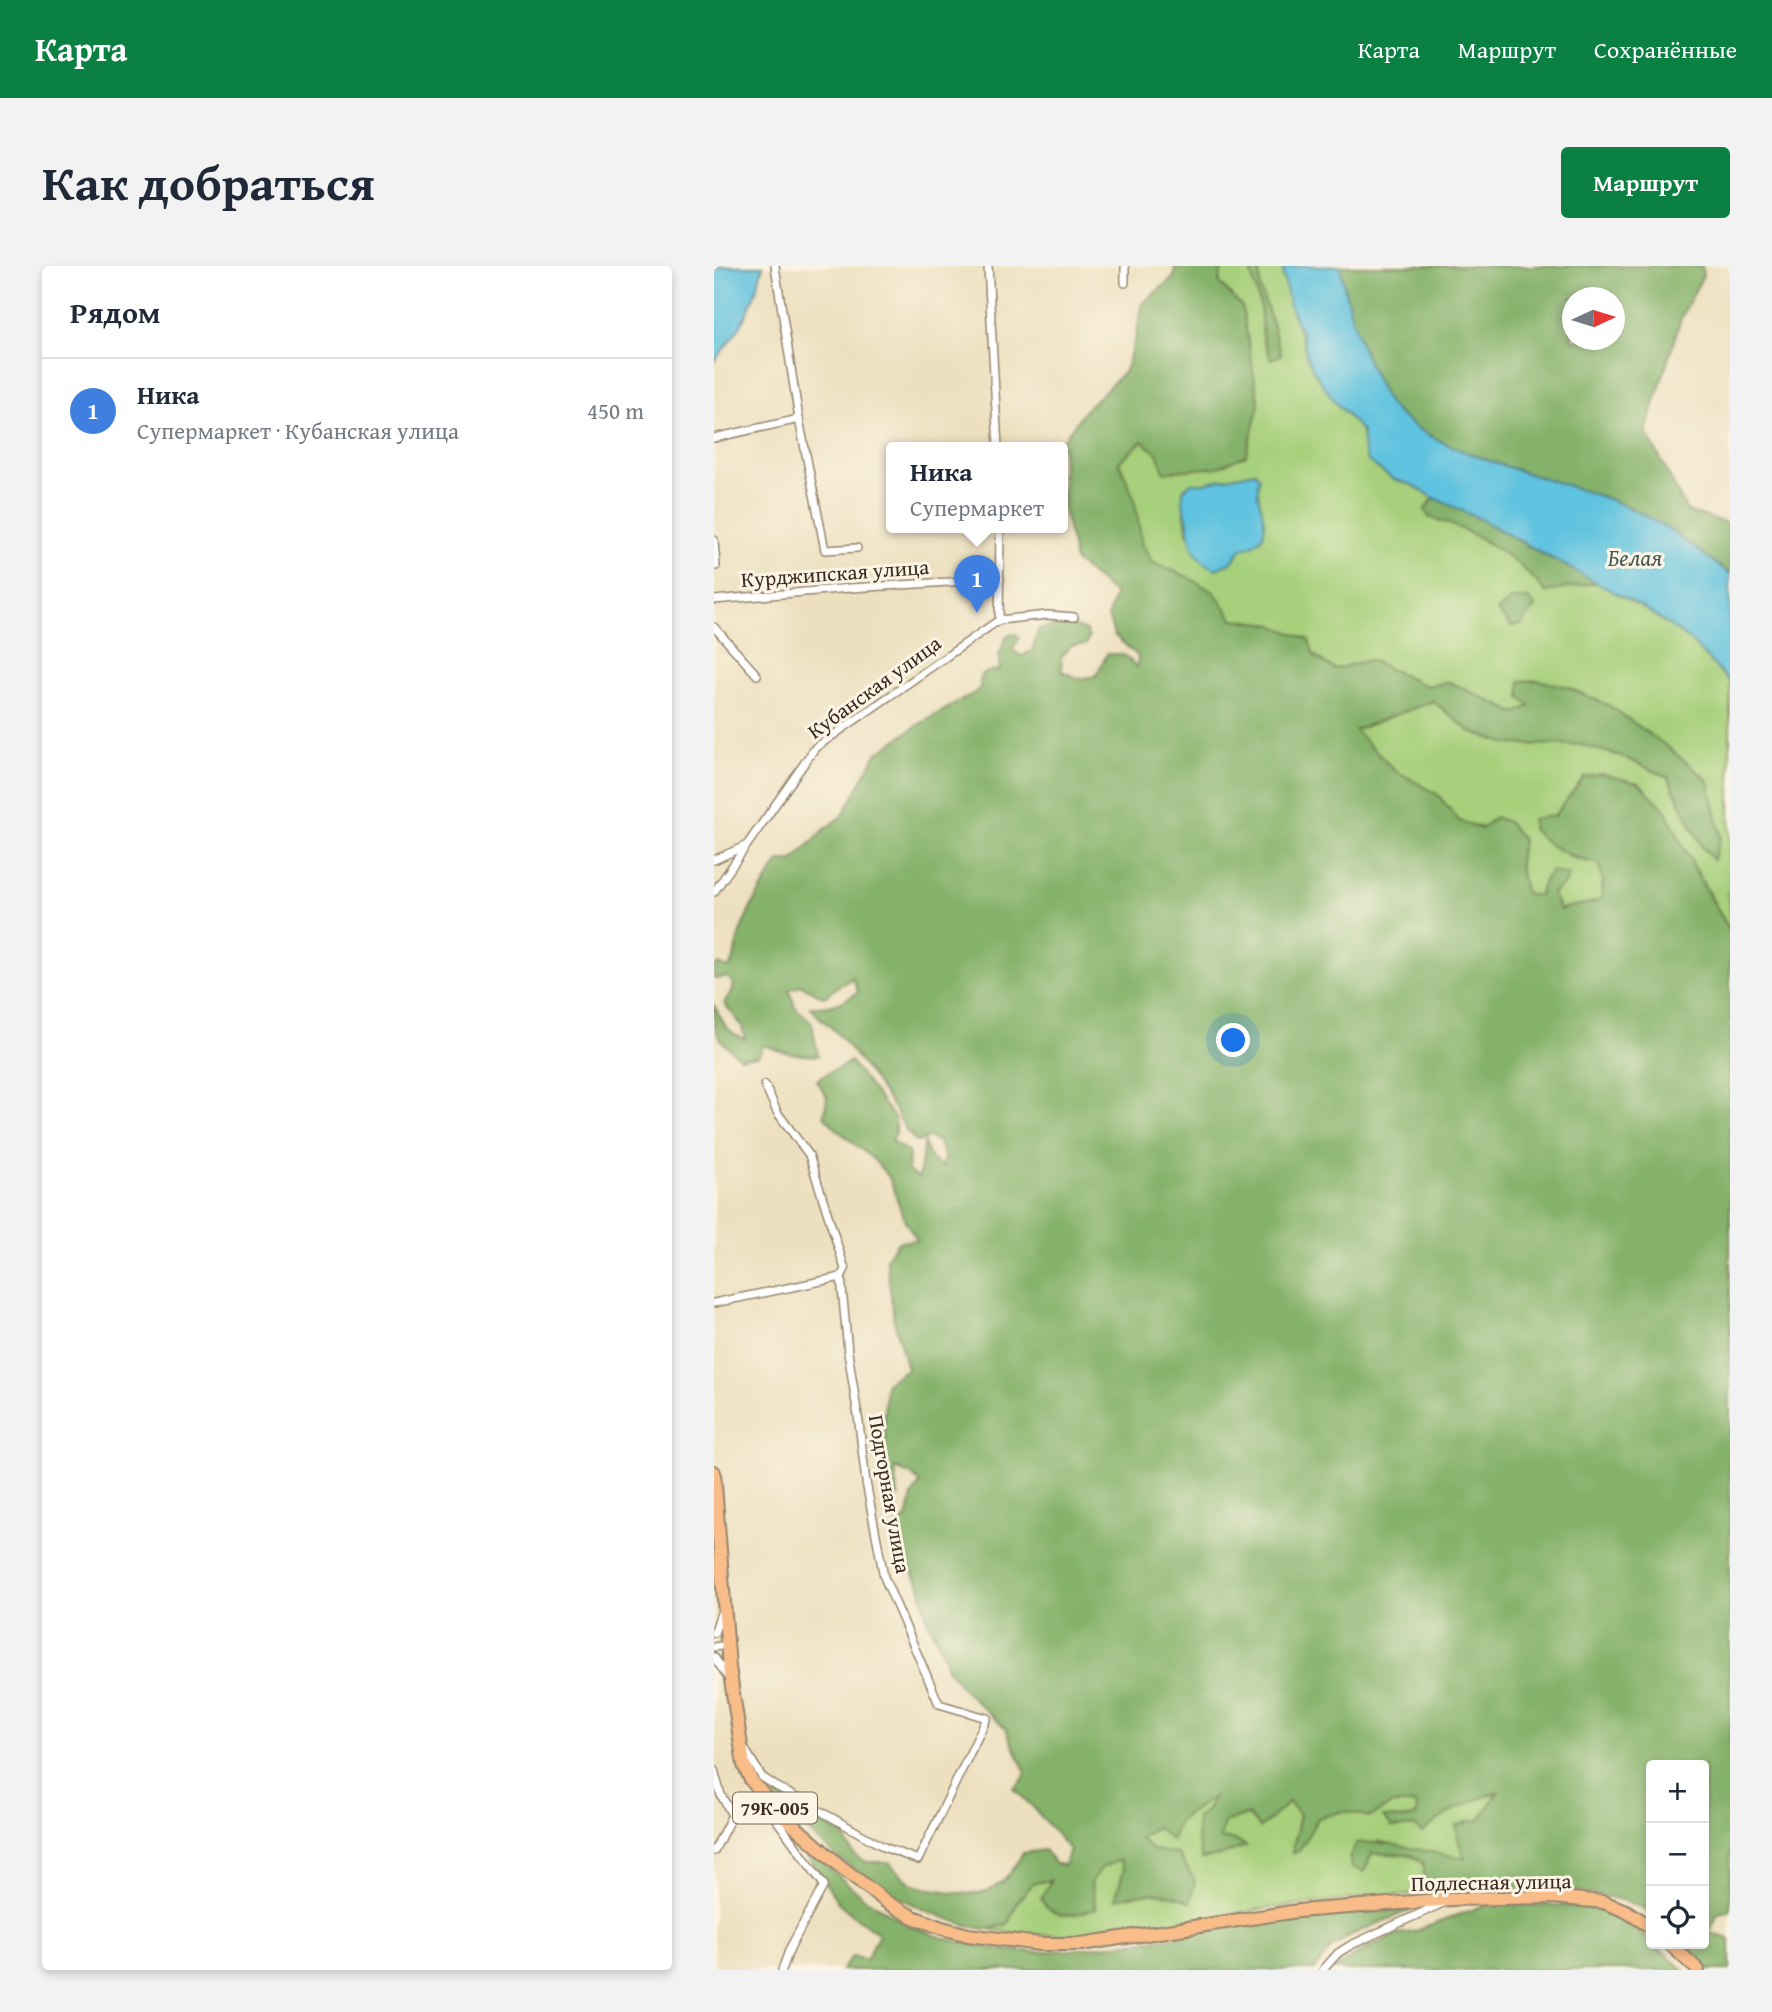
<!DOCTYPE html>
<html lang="ru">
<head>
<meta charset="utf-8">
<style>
	:root { --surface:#fff; --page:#f2f2f3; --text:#1f2937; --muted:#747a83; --line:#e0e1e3; --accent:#0b8043 }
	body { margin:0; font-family:"Gentium Book Plus",serif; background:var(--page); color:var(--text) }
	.controls { position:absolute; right:21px; bottom:21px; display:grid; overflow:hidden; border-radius:7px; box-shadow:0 4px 10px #0003 }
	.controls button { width:63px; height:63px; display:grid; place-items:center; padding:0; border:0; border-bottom:2px solid var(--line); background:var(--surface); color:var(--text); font:35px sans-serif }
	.compass { position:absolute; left:848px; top:21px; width:63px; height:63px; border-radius:50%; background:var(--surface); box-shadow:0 4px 10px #0003; rotate:86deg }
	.you { position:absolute; left:520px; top:775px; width:24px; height:24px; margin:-18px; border:5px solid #fff; border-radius:50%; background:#1a73e8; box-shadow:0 0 0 10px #1a73e833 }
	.badge { display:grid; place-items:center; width:46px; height:46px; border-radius:50%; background:var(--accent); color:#fff; font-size:23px; font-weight:700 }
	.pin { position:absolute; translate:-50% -58px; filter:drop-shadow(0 2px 4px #0008) }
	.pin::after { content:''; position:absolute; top:37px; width:24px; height:21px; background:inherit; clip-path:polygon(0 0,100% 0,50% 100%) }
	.popup { position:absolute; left:172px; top:176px; width:182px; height:91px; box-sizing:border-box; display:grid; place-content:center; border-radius:7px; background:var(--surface); filter:drop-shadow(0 2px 5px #0005); font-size:23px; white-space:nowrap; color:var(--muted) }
	.popup b { font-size:26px; color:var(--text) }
	.popup::after { content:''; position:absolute; left:50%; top:100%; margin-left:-14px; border:14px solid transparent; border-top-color:var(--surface) }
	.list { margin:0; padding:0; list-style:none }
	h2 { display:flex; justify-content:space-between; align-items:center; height:91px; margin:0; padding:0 28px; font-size:30px }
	h2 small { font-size:23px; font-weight:400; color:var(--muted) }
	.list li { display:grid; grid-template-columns:46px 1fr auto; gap:21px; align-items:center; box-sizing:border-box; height:105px; padding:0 28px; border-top:2px solid var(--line) }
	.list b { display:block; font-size:26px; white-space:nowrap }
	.list p { margin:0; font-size:23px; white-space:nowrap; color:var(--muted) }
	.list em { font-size:23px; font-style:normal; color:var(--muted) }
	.icon { flex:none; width:38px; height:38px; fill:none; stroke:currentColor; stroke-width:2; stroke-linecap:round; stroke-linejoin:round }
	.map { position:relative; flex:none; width:1016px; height:1704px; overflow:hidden; border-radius:7px }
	header { display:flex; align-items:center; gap:42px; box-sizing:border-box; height:98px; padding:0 35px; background:var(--accent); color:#fff }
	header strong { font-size:33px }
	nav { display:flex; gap:38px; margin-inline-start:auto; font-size:24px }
	.intro { display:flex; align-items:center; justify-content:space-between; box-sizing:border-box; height:168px; padding:0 42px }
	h1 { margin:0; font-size:49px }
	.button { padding:18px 32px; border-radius:7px; background:var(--accent); color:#fff; font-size:24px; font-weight:700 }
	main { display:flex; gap:42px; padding:0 42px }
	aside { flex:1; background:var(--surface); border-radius:7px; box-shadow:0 4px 10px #0003 }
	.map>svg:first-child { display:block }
	.green { fill:#a7d07b; stroke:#717d4c; stroke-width:2; fill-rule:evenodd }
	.forest { fill:#85b26b; stroke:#606e44; stroke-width:2; fill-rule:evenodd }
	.water { fill:#61c3df; stroke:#4e767e; stroke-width:2 }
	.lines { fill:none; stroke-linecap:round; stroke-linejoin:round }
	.minor-casing { stroke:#94856e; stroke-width:10 }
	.primary-casing { stroke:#94856e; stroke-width:16 }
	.minor { stroke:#fff; stroke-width:7 }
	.primary { stroke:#f8bd89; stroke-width:12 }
	.labels { text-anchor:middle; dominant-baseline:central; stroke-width:6; stroke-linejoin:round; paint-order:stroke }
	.shield { fill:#fcf5e5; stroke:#75675a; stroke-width:2 }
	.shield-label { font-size:19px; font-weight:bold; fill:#3b2a1e }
	.street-label { font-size:21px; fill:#3b2a1e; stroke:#fcf5e5 }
	.water-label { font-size:23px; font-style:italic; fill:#465858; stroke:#fcf5e5 }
</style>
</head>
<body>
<header>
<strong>Карта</strong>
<nav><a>Карта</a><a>Маршрут</a><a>Сохранённые</a></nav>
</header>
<div class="intro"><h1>Как добраться</h1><a class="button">Маршрут</a></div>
<main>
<aside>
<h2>Рядом<small></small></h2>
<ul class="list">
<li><span class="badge" style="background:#3f7fe0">1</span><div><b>Ника</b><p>Супермаркет · Кубанская улица</p></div><em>450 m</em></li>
</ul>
</aside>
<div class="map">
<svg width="1016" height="1704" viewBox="0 0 1016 1704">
	<rect width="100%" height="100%" fill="#fcf5e5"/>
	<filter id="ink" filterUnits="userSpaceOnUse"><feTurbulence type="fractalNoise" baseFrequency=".0143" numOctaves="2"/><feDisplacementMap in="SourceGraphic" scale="14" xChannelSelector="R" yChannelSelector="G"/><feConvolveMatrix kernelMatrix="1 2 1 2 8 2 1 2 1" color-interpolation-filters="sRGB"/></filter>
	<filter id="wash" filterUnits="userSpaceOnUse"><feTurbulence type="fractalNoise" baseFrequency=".00686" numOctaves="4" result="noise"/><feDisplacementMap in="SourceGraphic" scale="28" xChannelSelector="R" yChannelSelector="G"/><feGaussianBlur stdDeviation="1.57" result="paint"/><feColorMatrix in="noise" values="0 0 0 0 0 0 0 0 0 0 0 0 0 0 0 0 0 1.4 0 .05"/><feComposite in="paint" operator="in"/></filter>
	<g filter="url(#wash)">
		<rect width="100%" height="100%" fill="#ede0bf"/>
		<g class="green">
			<path d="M 508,0 L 535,0 L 546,39 L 567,89 L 555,47 L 545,22 L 545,0 L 570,0 L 569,8 L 576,40 L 600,106 L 622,137 L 642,157 L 648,165 L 649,176 L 679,213 L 698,219 L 720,232 L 711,243 L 715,251 C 757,263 805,291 831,326 L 885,316 L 931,343 L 975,373 L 1016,416 L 1016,623 L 1013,628 L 1016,636 L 1016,665 L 971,584 L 854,535 L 840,550 L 855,591 L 885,598 L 889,615 L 888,633 C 873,641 861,637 846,644 L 838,627 L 851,618 L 831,613 L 825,629 L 812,629 L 805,598 L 808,573 L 745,555 L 724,529 L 679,503 L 640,464 L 719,435 L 757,466 L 794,478 L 867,479 L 907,490 L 954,511 L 988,581 L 999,594 L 995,515 L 952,480 L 896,440 L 816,441 L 801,447 L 736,416 L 712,420 L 656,394 L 620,403 L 556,358 L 519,353 L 501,327 L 471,310 L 439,297 L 428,278 L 420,232 L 405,196 L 428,175 L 443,187 L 528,41 L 505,17 ZM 541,206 L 545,211 L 541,223 L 543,231 L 527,283 L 518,296 L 473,267 C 473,252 468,240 469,224 L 477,217 L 490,217 Z"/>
			<path d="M 785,1526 L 766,1554 L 756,1555 L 745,1576 L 752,1592 L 724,1589 L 664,1575 L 657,1587 C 699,1589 702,1583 724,1621 L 791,1623 L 669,1630 L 556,1642 L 387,1669 L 307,1668 L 273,1663 L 294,1658 L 303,1636 L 319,1617 L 338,1614 L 382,1643 L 377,1616 L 388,1601 L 407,1593 L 410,1604 L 402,1632 L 427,1628 L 457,1627 L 438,1584 L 426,1572 L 442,1561 L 465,1554 L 500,1530 L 483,1573 L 520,1574 L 505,1572 L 510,1557 L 533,1549 L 554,1555 L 575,1536 L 586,1549 L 578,1587 L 585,1584 L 604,1552 L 630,1545 L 656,1551 L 679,1538 L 703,1538 L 704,1549 L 688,1553 L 670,1552 L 679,1562 L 701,1560 L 708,1567 C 731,1545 755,1534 785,1526 Z"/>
		</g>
		<g class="forest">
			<path d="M 461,0 L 508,0 L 505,17 L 528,41 L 545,139 L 532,189 L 504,201 L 450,206 L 443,187 L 428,175 L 405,196 L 420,232 L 428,278 L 439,297 L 472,310 L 501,327 L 519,353 L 556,358 L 595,374 L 600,390 L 620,403 L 656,394 L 712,420 L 736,416 L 801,447 L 816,440 L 806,431 L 806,415 L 824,414 L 853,421 L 896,440 L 952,480 L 995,515 L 1007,571 L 999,594 L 988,581 L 954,511 L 907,490 L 867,479 L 794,478 L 757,466 L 719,435 L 641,464 L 679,503 L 724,529 L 745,555 L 767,563 L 781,551 L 794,556 L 808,573 L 805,598 L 812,629 L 825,629 L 831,613 L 837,605 L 855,609 L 851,618 L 838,627 L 846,644 C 862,637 872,641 887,633 L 889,615 L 885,598 C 858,591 837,584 818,563 L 818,553 L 840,550 L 870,511 L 888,508 L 925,517 L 951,543 L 989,619 L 1016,665 L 1016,1645 L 1004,1647 L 995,1667 L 1016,1673 L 1016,1704 L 995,1704 L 970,1678 L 990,1678 L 990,1499 L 937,1499 L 937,1647 C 900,1618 774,1623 724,1621 L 710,1612 L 710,1597 L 697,1589 L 658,1587 L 650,1606 L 638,1601 L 635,1591 L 643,1577 C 679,1574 715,1588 751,1592 L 745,1576 L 742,1560 L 756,1555 L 766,1554 L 784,1526 C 755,1535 731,1546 708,1567 L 701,1560 L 679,1562 L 669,1551 L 688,1553 L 703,1549 L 702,1538 L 679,1538 L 656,1551 L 629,1545 L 604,1552 L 585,1585 L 578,1588 L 586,1549 L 575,1536 L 546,1562 L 533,1549 L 510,1557 L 506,1572 L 520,1574 L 532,1580 L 511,1588 L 488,1593 L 483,1573 L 483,1552 L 493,1544 L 499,1531 L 465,1554 L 458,1574 L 442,1561 L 426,1572 L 438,1584 L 464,1588 L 481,1615 L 476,1636 C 448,1623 431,1627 401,1633 L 410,1604 L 406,1594 L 388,1601 L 377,1616 L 382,1643 C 357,1648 343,1658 327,1633 L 337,1614 L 319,1617 L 303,1636 L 294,1658 C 288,1659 280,1663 273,1663 C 260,1663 244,1656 232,1652 C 165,1628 98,1578 56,1522 L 130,1570 L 139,1588 L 152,1596 L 175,1596 C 183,1603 190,1613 199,1618 C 206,1622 217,1623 225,1624 C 270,1633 287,1627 309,1587 L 330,1584 L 342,1598 L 350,1599 L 356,1584 L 319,1541 L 300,1523 L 308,1515 L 312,1507 L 292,1463 L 249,1423 L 234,1403 L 225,1378 L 213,1354 L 206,1319 L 198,1305 L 184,1256 L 193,1253 L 198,1230 L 206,1217 L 198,1209 L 181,1202 L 184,1231 L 173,1223 L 170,1150 L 172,1117 L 193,1103 L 180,1054 L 172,992 L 184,976 L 203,974 L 191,955 L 175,911 L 160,894 L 125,865 L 110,850 L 113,831 L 103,814 C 113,805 125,804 136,795 L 181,853 L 181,869 L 177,875 L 195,887 L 194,905 L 205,912 L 210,877 L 216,892 L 228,901 L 230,891 L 225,876 L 215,871 L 203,876 C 190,865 188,855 179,841 C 161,815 144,791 123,767 C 115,758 104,753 97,741 C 117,742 128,737 144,726 L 139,712 L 126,719 L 110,731 L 87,719 L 75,724 L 81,741 L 98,757 L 104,790 C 84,790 68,787 50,779 L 44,790 L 27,792 C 2,772 0,769 0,738 C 8,755 12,767 31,773 L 28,760 L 10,737 L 18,726 L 20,718 L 13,711 L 0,713 L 0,702 L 4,698 L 14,702 C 22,695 20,687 23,677 C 30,648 50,620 65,595 L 79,595 L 111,563 L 129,549 L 162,488 L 204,459 L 260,427 L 266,422 L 267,409 L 277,405 L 286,404 L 285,390 L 293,369 L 302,368 L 305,372 L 298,384 L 308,390 L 318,385 L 325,363 L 354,358 L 372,365 L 375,371 L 372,378 L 357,380 L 347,391 L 348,405 L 365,413 L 382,410 L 393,388 L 409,388 L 423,401 L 424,390 L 400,369 L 394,350 L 401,328 L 361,295 L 349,239 L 349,181 L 344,181 L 371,144 L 411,105 L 421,74 L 429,37 L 460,11 Z"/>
			<polygon points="535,0 545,0 546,22 555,47 567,89 557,93 549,74 546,39"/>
			<path d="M 626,0 L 988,0 L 989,9 L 967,52 L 932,165 L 973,245 L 1016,258 L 1016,308 C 981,283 948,256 909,239 C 845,211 721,192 676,139 C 670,131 665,120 661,111 C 643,75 633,39 626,0 ZM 858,32 L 900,32 L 900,74 L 858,74 Z"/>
			<path d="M 720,232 L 766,253 L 830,289 L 885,316 L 831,326 C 805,291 757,263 715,251 L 711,243 Z"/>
			<polygon points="798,333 815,333 821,341 807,359 797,360 783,345"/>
			<polygon points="81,1572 149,1631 196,1660 229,1672 277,1682 319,1686 357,1684 468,1670 570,1650 658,1647 703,1641 639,1668 618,1681 600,1704 128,1704 138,1690 152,1694 165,1668 126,1639"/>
			<path d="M 810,1639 C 835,1639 862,1638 887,1644 C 914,1651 948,1685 969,1704 L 619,1704 L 651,1683 L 683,1668 L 699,1666 L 768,1640 Z"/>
		</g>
		<g class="water">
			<polygon points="5,0 49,0 40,31 26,61 0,96 0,9"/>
			<path d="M 570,0 L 626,0 C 633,39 643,75 661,111 C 665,120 670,131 676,139 C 721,192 845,211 909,239 C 948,256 982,283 1016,308 L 1016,416 L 975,373 L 931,343 L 766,253 L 720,232 L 698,219 L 679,213 L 654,195 L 650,186 L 648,165 L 622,137 L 600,106 L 593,91 L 589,72 L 576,40 L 569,8 Z"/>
			<path d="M 541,206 L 545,211 C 537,242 572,271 527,283 L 518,296 L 502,303 C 476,292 477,276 473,252 C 470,240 468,238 469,224 L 477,217 L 490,217 Z"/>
		</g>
	</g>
	<g filter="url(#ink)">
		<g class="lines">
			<g class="minor-casing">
				<g id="minor">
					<polyline points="61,0 85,153 111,284 143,282"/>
					<polyline points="274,0 284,181"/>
					<polyline points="411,0 411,17"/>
					<polyline points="0,172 85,153"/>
					<polyline points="0,274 2,300"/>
					<polyline points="0,334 136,322 286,313"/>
					<polyline points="285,354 286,261"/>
					<polyline points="0,361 43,409"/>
					<polyline points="0,594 31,580"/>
					<polyline points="0,626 101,482 285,354 334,349 360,351"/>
					<polyline points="0,1037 127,1011"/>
					<polyline points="0,1367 7,1347"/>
					<polyline points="0,1381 13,1379"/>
					<polyline points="0,1391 13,1410"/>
					<polyline points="30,1482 48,1511 60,1519 170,1581 204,1594 273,1452 225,1438 170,1311 152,1216 145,1157 134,1086 127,1011 131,1003 95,889 63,846 51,819"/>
					<polyline points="0,1504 7,1529 18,1549 33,1532 56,1545 110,1619 76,1682 68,1704"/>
					<polyline points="0,1585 18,1549"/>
					<polyline points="609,1704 624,1687 637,1679 729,1637"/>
				</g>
			</g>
			<g class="primary-casing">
				<g id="primary">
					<polyline points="0,1206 15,1401 30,1499 37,1514 61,1543 126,1600 174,1637 199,1651 228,1662 254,1669 326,1678 367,1678 584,1645 738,1633 838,1631 889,1636 912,1645 937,1661"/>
					<polyline points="956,1678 984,1704"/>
				</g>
			</g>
			<use href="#minor" class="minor"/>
			<use href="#primary" class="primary"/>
		</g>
	</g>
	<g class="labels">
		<rect class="shield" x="19" y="1526.5" width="84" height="31" rx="5"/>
		<g class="shield-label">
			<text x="61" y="1542">79К-005</text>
		</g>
		<g class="street-label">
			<text transform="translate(121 307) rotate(-4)">Курджипская улица</text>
			<text transform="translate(160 421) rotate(-36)">Кубанская улица</text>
			<text transform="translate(176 1228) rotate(80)">Подгорная улица</text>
			<text transform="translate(777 1616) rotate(-1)">Подлесная улица</text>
		</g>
		<g class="water-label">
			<text x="921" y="291">Белая</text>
		</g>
	</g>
</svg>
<div class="controls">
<button>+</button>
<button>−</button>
<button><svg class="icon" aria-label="locate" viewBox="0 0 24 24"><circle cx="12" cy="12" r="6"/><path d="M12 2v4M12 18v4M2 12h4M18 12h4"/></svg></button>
</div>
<svg class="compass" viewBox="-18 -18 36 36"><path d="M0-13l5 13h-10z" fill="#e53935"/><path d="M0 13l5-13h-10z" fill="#747a83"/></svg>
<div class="you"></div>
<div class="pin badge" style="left:263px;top:347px;background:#3f7fe0">1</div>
<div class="popup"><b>Ника</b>Супермаркет</div>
</div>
</main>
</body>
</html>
